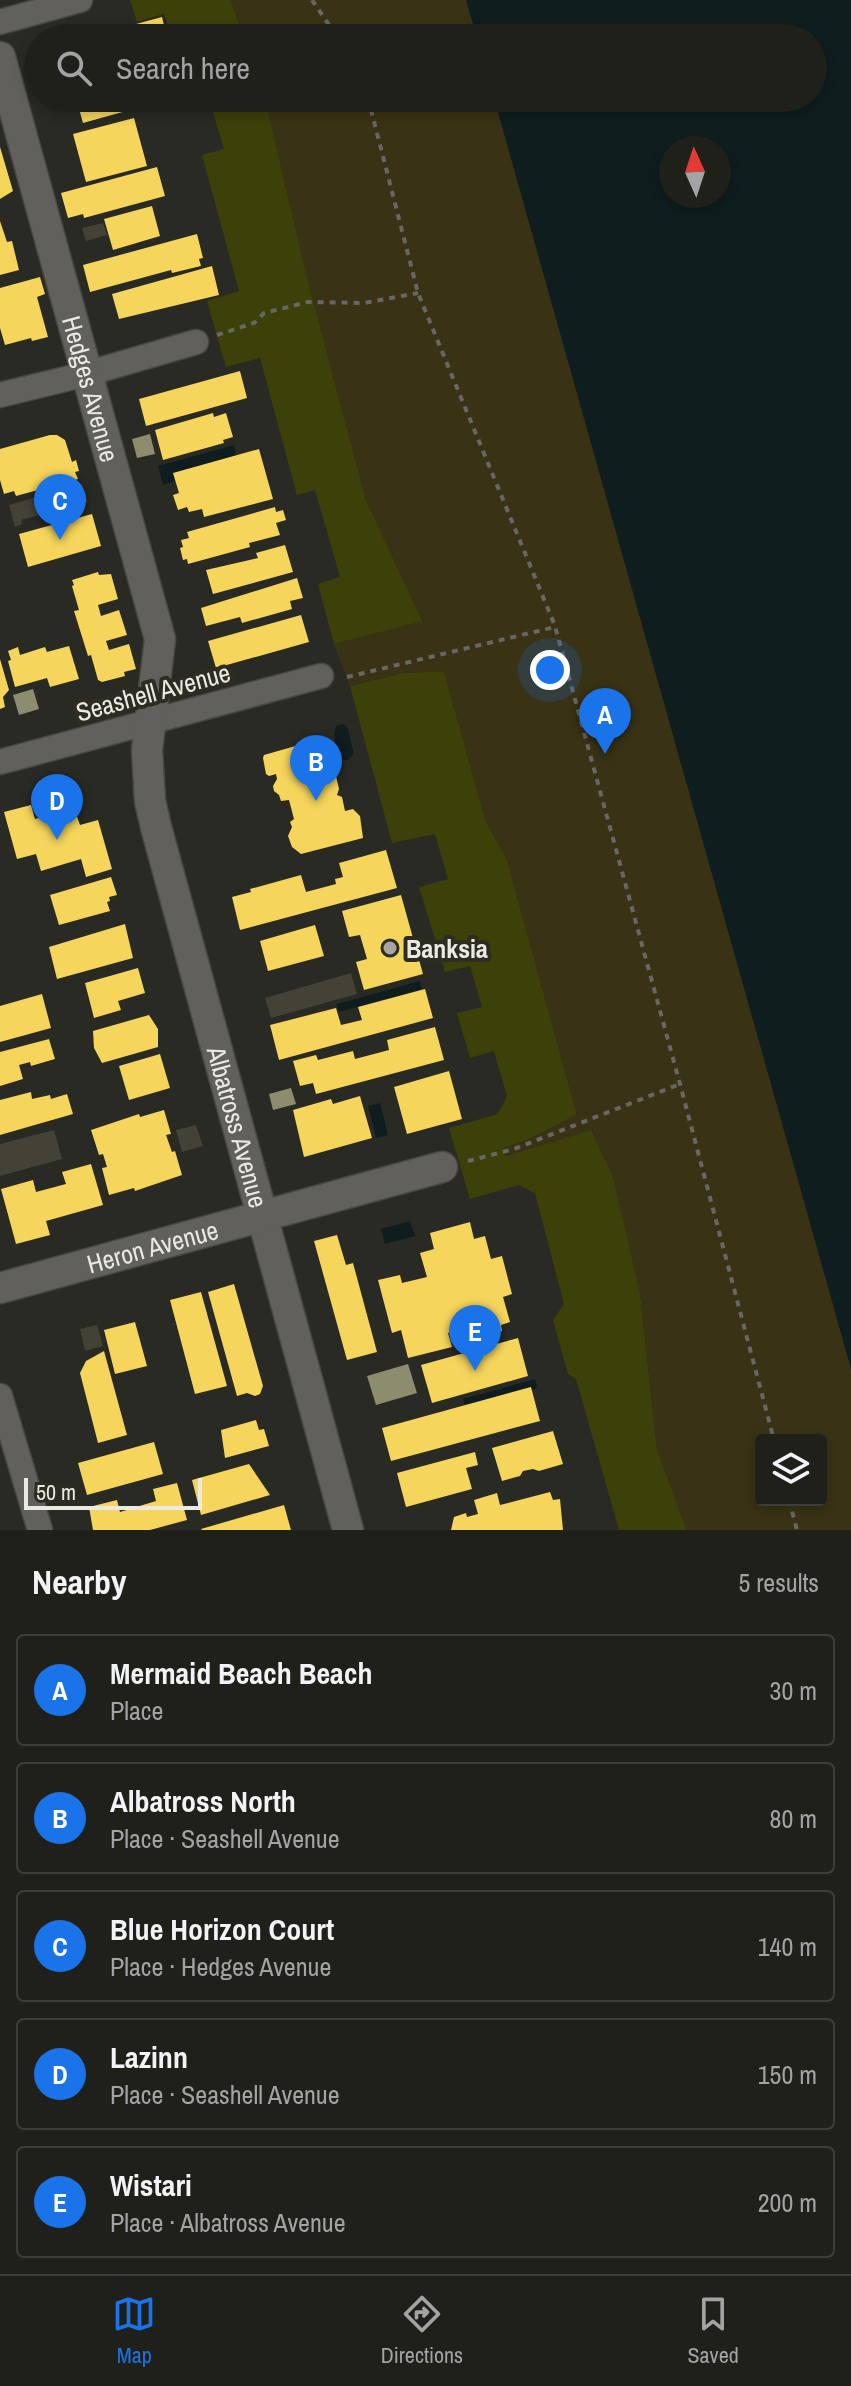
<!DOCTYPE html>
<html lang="en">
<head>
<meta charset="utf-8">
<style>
	:root { --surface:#20201b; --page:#2d2d28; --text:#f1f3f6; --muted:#a2a3a3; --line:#3d3e3a; --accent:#1a73e8 }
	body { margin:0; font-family:"Archivo Narrow",sans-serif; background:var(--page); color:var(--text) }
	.controls { position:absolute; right:24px; bottom:24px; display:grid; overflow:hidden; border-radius:8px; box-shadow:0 4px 12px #0003 }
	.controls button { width:72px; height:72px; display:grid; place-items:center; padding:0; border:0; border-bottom:2px solid var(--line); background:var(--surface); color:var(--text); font:40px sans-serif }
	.compass { position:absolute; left:659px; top:136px; width:72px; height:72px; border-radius:50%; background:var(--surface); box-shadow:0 4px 12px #0003; rotate:357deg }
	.scale { position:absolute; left:24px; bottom:20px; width:178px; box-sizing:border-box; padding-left:8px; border:4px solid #ebeae2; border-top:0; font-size:22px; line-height:28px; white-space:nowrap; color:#ebeae2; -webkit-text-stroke:6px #2e2c20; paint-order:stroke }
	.you { position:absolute; left:550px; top:670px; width:28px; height:28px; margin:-20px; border:6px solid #fff; border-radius:50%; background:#1a73e8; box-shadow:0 0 0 12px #1a73e833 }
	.badge { display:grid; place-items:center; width:52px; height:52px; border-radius:50%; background:var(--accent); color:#fff; font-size:26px; font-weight:700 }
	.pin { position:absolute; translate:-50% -66px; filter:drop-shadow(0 2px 4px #0008) }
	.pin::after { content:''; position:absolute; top:42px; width:28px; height:24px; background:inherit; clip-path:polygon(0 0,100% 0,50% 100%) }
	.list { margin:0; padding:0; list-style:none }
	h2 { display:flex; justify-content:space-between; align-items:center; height:104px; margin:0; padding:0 32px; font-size:34px }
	h2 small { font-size:26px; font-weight:400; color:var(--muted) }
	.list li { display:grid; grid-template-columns:52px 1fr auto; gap:24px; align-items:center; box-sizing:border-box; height:112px; margin:0 16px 16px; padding:0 16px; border:2px solid var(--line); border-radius:8px }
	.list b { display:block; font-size:30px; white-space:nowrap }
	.list p { margin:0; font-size:26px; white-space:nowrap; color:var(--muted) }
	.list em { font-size:26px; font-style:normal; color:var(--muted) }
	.icon { flex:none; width:44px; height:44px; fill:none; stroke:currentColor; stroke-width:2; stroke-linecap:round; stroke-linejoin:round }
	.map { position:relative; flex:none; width:851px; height:1530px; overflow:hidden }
	.search { position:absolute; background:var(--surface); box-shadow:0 4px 12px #0003; left:24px; right:24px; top:24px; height:88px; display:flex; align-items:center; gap:20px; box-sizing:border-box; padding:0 28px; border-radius:44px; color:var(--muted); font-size:30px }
	.sheet { height:744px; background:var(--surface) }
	nav { display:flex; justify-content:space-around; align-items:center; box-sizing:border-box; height:112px; border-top:2px solid var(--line); background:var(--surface); font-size:22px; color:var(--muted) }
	nav a { display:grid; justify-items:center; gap:4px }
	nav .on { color:var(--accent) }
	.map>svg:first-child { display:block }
	.green { fill:#3c4009 }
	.sand { fill:#393214; fill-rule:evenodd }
	.water { fill:#0f1d1e; fill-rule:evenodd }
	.homes { fill:#f6d55c }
	.industry { fill:#8c8c6e }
	.building { fill:#444236 }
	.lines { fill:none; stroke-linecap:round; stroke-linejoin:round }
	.minor-casing { stroke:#484843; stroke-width:27 }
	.tertiary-casing { stroke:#484843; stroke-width:33 }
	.path { stroke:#686764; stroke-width:4; stroke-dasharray:6 6; stroke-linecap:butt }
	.minor { stroke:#61605d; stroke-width:24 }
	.tertiary { stroke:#61605d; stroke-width:30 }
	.poi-dot { fill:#a7a7a0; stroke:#2e2c20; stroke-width:3 }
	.labels { text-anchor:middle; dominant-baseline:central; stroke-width:8; stroke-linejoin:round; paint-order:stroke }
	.street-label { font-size:26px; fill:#ebeae2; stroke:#2e2c20 }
	.poi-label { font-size:26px; font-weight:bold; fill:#ebeae2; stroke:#2e2c20; text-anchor:start }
</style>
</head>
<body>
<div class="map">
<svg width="851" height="1530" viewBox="0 0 851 1530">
	<rect width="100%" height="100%" fill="#2a2a24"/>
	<g class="green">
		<polygon points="130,0 231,0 244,38 172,38 164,14 137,22"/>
		<polygon points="209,98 265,98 307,277 366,500 423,622 334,644 318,584 340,577 315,490 297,495 260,358 226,367 207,301 239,291 202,155 224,149"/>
		<polygon points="444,671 486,822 507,859 577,1115 525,1141 503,1148 506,1156 591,1129 613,1176 640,1292 657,1449 687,1530 619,1530 576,1379 568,1374 553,1320 564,1304 535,1193 519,1185 470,1199 449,1128 498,1114 507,1096 494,1051 470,1058 457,1013 482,1007 470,966 445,972 419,887 448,879 435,834 392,843 350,686 403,673"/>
	</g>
	<g class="sand">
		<polygon points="231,0 531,0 542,38 244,38"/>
		<path d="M 265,98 L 560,98 L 851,1139 L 851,1530 L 687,1530 L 657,1449 L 640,1292 L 613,1176 L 592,1130 L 506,1156 L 503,1148 L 525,1141 L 577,1114 L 507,859 L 486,822 L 444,671 L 403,673 L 350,686 L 334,644 L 423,621 L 366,500 L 307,277 ZM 761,1440 L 821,1440 L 821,1500 L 761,1500 Z"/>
	</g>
	<g class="water">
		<path d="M 466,0 L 851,0 L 851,1369 L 494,98 L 813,98 L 813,38 L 477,38 ZM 671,148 L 719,148 L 719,196 L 671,196 Z"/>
		<polygon points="234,445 236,456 173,473 175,481 163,485 158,466"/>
		<path d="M 344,724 L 348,729 L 354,754 L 348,760 L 343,760 C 336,751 331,734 337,725 Z"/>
		<polygon points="420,981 422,989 339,1012 337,1004"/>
		<polygon points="380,1103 388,1135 376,1138 368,1106"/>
		<polygon points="410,1221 415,1236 385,1244 381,1229"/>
		<polygon points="535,1379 537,1388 532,1390 530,1387 465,1406 463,1399"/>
	</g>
	<g class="homes">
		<polygon points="162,17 167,38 88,38 88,37"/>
		<polygon points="76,98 161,98 162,101 83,123"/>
		<polygon points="134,118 147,166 86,182 73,134"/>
		<polygon points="0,147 13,191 0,199"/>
		<polygon points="157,167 165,196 84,218 83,214 68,218 61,193"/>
		<polygon points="152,206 160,236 113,250 104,219"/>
		<polygon points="0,221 7,242 12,241 19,270 0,275"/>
		<polygon points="197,234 203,258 199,259 201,266 172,273 171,270 90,292 83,265"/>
		<polygon points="212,266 219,295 119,319 112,294"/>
		<polygon points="40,277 45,294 37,297 48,337 32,341 31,338 5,345 0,328 0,288"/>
		<polygon points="240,371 247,398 146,426 139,399"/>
		<polygon points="213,413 214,417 226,413 233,437 223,440 224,443 163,460 155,430"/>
		<polygon points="50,435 57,435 65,440 72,462 76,460 79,471 75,472 78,479 16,496 14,491 4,494 0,480 0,449"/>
		<polygon points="259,449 273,499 204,517 202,509 189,512 187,507 178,510 173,495 179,493 173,473"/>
		<polygon points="275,507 276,512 283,510 286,520 276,523 280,535 249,543 250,547 188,564 187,559 183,560 180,548 183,547 181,540 189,538 187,532"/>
		<polygon points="92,514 101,546 28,567 19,534"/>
		<polygon points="285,545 293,572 213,594 206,570 258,558 256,553"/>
		<polygon points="98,572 99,575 111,574 118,599 98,605 101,616 119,610 127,635 106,641 109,650 129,644 136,669 124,672 125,676 102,682 98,680 91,655 88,656 74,611 79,610 72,586 74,585 72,580"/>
		<polygon points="297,578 303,598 290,601 292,609 242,623 240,617 206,626 201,608"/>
		<polygon points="301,615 309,642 216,668 208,641"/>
		<polygon points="69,646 79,679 50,687 47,678 15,687 8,661 11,660 8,651 18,647 20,655 45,647 47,652"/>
		<polygon points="0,659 9,690 3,697 5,707 0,709"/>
		<polygon points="299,745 313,748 320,756 324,770 336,776 339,789 337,795 342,797 345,811 353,809 360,816 363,838 301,854 292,847 288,836 292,827 290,822 294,819 289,800 281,801 279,795 274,791 273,786 277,779 276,774 269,776 266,774 263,758 264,755"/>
		<polygon points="31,805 35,819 74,808 80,825 98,820 112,869 86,877 81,859 41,871 36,854 17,859 4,812"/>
		<polygon points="386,850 397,888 240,930 232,897 251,892 250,889 301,875 306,892 336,884 335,879 343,877 339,863"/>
		<polygon points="111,877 117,895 109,897 110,901 107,902 110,911 59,925 50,895"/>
		<polygon points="401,895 423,974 364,990 356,962 367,959 360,935 349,937 342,911"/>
		<polygon points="125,924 133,958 57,979 49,947"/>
		<polygon points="315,925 324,956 268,971 260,941"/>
		<polygon points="138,968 145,993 118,1001 121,1010 94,1018 85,983"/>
		<polygon points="425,989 433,1018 279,1060 270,1025 336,1008 341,1025 362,1020 358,1007"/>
		<polygon points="42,994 51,1028 0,1042 0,1006"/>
		<polygon points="149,1015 158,1029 158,1047 102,1063 94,1048 93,1031"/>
		<polygon points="435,1027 444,1060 316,1094 313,1083 300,1086 293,1061 316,1055 318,1060 353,1051 355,1059 389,1050 387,1040"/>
		<polygon points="49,1039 55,1059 31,1066 30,1062 19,1065 23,1079 0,1086 0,1052"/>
		<polygon points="160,1054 170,1088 129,1100 119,1066"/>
		<polygon points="449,1071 462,1119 407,1134 394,1087"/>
		<polygon points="31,1092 32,1099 50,1095 51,1099 67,1094 73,1114 0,1135 0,1100"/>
		<polygon points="360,1096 372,1138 304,1157 293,1110 331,1099 333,1104"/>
		<polygon points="164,1110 171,1134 166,1135 172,1152 175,1151 182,1175 135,1191 134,1188 109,1195 102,1168 107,1167 103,1154 99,1155 91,1130 139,1114 140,1117"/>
		<polygon points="91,1164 103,1205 46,1221 50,1235 16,1244 1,1189 33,1180 36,1192 66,1184 62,1172"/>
		<polygon points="470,1222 474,1239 485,1236 491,1259 502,1256 512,1294 503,1297 510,1322 501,1325 502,1331 458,1343 455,1332 448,1333 452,1347 408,1358 401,1330 392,1333 378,1280 400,1275 402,1283 427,1277 420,1253 434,1249 430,1233"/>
		<polygon points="337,1235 346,1265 353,1263 377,1352 347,1360 314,1241"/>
		<polygon points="234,1284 263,1386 260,1394 255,1396 247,1393 237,1396 208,1292"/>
		<polygon points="201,1292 227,1386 195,1394 170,1300"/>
		<polygon points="135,1322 147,1366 115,1374 104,1330"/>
		<polygon points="518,1338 528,1376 432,1403 421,1365"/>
		<polygon points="104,1351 127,1435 98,1443 80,1373 86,1361"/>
		<polygon points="531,1387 540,1421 391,1461 382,1428"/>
		<polygon points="256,1420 259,1430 264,1429 269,1446 225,1458 221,1430"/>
		<polygon points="553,1431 563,1464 539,1471 533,1469 523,1471 520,1476 502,1481 492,1448"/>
		<polygon points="154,1442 163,1474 87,1495 78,1463"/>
		<polygon points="475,1452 478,1465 466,1468 472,1489 406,1507 397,1473"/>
		<polygon points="249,1464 270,1495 201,1515 192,1480"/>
		<polygon points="177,1483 187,1520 150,1530 93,1530 89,1507 117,1500 120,1512 156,1501 153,1489"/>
		<polygon points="550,1492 553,1500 560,1499 563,1530 451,1530 454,1517 466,1513 467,1517 478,1514 474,1500 497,1493 500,1505"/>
		<polygon points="284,1505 291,1530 202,1530 201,1529"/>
	</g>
	<g class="industry">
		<polygon points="150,434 155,454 137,458 132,439"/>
		<polygon points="33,689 39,709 19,715 13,695"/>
		<polygon points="291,1088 296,1104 273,1110 269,1094"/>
		<polygon points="408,1364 417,1393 376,1405 367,1376"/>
	</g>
	<g class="building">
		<polygon points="103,223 107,235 86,241 82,228"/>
		<polygon points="82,484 88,502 21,520 22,524 15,527 9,505"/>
		<polygon points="351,973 357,994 271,1018 265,998"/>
		<polygon points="196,1125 203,1146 182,1152 176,1130"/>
		<polygon points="54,1130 62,1159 0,1176 0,1144"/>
		<polygon points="97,1325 103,1346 85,1351 80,1329"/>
	</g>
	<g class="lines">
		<g class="minor-casing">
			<g id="minor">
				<polyline points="0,22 80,0"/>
				<polyline points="0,395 86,374 196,342"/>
				<polyline points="0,762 321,676"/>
				<polyline points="0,1396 40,1530"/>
			</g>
		</g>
		<g class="tertiary-casing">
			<g id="tertiary">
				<path id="s1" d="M 0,57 L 160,639 L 147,750 L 150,801 L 156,827 L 348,1530"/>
				<path id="s2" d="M 0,1288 L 442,1167"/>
			</g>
		</g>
		<g class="path">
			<polyline points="312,0 338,38"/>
			<polyline points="368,98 418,293 555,626 680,1084 774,1440"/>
			<polyline points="217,335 254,323 264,313 308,302 364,303 418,293"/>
			<polyline points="347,677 555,627"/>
			<polyline points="468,1161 514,1149 680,1084"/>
			<polyline points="789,1500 797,1530"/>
		</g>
		<use href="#minor" class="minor"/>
		<use href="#tertiary" class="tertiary"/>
	</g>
	<circle class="poi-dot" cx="390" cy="948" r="8"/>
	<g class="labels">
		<g class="street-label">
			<text stroke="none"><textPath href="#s1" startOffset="344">Hedges Avenue</textPath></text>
			<text transform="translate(153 692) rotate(-15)">Seashell Avenue</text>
			<text stroke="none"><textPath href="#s1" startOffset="1104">Albatross Avenue</textPath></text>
			<text stroke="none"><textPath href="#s2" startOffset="158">Heron Avenue</textPath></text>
		</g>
		<g class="poi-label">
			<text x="406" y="948">Banksia</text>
		</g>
	</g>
</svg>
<div class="controls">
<button><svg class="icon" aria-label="layers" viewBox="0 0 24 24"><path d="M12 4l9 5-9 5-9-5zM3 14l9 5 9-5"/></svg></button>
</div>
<svg class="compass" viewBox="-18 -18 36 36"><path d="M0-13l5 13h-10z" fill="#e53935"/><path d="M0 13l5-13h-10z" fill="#a2a3a3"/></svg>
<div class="scale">50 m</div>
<div class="you"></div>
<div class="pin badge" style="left:605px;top:754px">A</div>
<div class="pin badge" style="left:316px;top:801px">B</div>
<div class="pin badge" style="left:60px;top:540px">C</div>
<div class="pin badge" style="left:57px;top:840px">D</div>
<div class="pin badge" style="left:475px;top:1371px">E</div>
<div class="search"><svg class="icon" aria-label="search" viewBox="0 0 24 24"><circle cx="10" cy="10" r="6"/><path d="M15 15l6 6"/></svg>Search here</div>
</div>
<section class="sheet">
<h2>Nearby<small>5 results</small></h2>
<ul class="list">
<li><span class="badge">A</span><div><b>Mermaid Beach Beach</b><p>Place</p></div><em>30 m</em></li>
<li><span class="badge">B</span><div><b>Albatross North</b><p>Place · Seashell Avenue</p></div><em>80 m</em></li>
<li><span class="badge">C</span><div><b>Blue Horizon Court</b><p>Place · Hedges Avenue</p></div><em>140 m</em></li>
<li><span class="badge">D</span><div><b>Lazinn</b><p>Place · Seashell Avenue</p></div><em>150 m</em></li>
<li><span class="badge">E</span><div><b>Wistari</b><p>Place · Albatross Avenue</p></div><em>200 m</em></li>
</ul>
</section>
<nav>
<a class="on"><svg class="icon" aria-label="map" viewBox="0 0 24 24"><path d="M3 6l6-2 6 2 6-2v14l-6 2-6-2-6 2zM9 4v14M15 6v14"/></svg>Map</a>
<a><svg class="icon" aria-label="directions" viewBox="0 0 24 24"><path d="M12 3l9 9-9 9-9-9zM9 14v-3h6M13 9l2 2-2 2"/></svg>Directions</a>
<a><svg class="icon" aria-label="saved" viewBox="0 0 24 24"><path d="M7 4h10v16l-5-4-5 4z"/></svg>Saved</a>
</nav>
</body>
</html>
